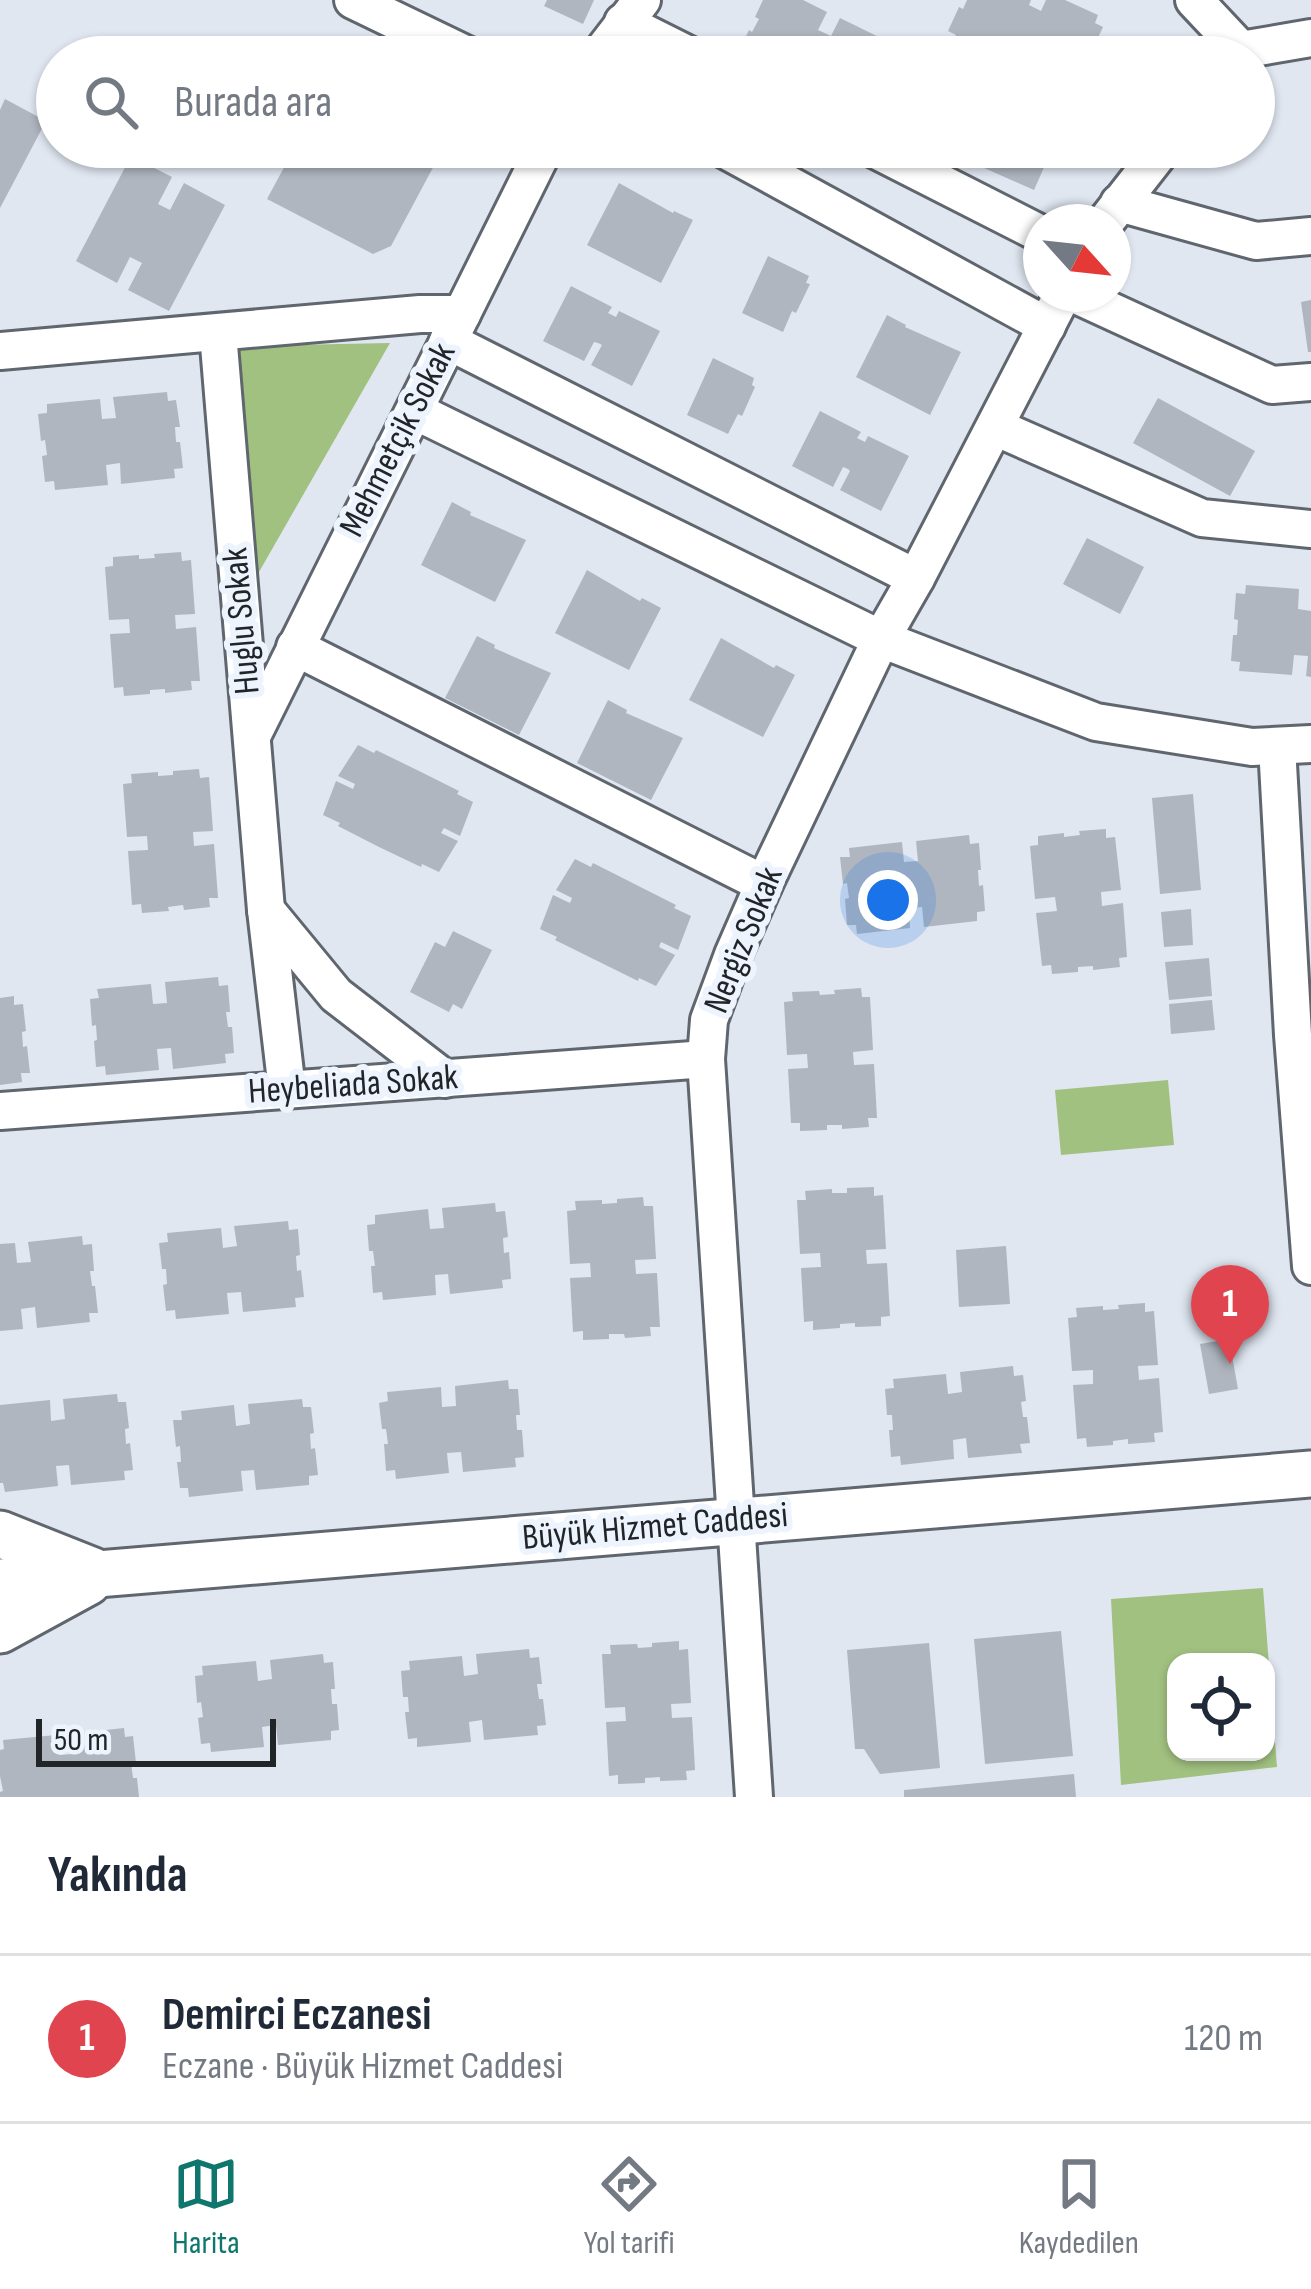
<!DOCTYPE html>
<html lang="tr">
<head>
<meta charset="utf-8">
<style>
	:root { --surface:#fff; --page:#f2f2f3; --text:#1f2937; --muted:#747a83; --line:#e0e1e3; --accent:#0f766e }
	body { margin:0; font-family:"Sofia Sans Condensed",sans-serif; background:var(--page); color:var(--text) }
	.controls { position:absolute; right:36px; bottom:36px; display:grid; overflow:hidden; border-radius:24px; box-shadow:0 3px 9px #0004 }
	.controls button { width:108px; height:108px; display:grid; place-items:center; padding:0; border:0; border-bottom:3px solid var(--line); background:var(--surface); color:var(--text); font:60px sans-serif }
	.compass { position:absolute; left:1023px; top:204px; width:108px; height:108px; border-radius:50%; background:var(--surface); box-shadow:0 3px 9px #0004; rotate:117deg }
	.scale { position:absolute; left:36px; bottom:30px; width:240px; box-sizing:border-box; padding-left:12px; border:6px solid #222528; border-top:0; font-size:33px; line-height:42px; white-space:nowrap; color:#222528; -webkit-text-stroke:9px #edf4fe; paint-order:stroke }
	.you { position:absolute; left:888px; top:900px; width:42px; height:42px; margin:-30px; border:9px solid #fff; border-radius:50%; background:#1a73e8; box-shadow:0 0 0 18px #1a73e833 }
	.badge { display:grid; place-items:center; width:78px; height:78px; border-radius:50%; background:var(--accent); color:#fff; font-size:39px; font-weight:700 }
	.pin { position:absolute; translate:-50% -99px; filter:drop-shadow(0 3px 6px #0008) }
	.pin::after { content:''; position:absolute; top:63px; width:42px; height:36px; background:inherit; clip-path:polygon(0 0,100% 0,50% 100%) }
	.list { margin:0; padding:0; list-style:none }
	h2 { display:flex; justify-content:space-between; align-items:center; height:156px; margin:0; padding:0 48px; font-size:51px }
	h2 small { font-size:39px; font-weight:400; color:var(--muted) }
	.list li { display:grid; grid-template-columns:78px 1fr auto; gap:36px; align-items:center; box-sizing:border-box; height:168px; padding:0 48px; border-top:3px solid var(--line) }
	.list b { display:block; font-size:45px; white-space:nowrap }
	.list p { margin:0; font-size:39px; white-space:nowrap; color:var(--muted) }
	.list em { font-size:39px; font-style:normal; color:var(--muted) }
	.icon { flex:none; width:66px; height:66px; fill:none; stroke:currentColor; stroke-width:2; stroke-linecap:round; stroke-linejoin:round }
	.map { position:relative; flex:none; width:1311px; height:1797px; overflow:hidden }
	.search { position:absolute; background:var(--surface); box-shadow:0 3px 9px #0004; left:36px; right:36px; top:36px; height:132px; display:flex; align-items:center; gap:30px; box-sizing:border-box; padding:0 42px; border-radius:66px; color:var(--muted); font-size:45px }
	.sheet { height:324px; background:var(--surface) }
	nav { display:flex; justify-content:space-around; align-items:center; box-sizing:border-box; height:168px; border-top:3px solid var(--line); background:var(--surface); font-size:33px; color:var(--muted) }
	nav a { display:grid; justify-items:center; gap:6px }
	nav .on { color:var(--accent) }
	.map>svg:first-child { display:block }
	.green { fill:#a1c180; fill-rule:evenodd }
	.building { fill:#afb6bf }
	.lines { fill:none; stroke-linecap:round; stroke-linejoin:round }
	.minor-casing { stroke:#60666e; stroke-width:42 }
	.tertiary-casing { stroke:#60666e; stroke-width:51 }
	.minor { stroke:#fff; stroke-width:36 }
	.tertiary { stroke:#fff; stroke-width:45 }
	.labels { text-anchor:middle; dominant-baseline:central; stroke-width:12; stroke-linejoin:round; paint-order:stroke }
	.street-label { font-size:36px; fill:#222528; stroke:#edf4fe }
</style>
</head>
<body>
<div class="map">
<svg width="1311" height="1797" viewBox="0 0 1311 1797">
	<rect width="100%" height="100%" fill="#e0e7f1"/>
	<g class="green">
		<polygon points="390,343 255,579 235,346"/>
		<polygon points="1168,1080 1174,1145 1061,1155 1055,1090"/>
		<path d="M 1263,1588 L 1277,1767 L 1121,1785 L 1111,1599 ZM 1266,1662 L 1266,1752 L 1176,1752 L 1176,1662 Z"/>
	</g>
	<g class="building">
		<polygon points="547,0 594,0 583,24 544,6"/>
		<polygon points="763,0 803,0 827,12 818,30 831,36 840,18 887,41 884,49 892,53 890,57 742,57 737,55 749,30 752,32 759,19 755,17"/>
		<polygon points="967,0 1031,0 1029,5 1041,11 1046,0 1065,0 1098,15 1095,23 1103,27 1092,51 1088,50 1084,57 1020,57 1022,53 1010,47 1005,57 982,57 952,43 956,35 948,31 959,7 963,9"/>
		<polygon points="5,99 46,121 0,208 0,110"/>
		<polygon points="295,147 444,147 391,246 373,254 267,199"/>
		<polygon points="937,147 1053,147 1034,190"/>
		<polygon points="131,156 172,177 158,204 170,210 184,183 225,205 169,311 128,290 142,263 130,257 117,283 76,261"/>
		<polygon points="619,183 673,213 674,211 693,220 661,283 587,245"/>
		<polygon points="768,256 809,276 806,283 810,284 796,313 792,311 783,332 742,313"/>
		<polygon points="571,286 612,307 608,313 616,317 619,311 660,331 632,386 591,365 602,345 598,343 594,342 584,361 543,341"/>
		<polygon points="1311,300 1311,352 1308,352 1301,302"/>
		<polygon points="887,315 906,325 905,327 961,352 930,415 856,377"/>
		<polygon points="713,358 754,378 752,385 755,387 742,416 738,414 728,434 687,415"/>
		<polygon points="167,392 168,401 176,400 180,427 175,427 176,442 180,442 183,468 174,469 175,478 121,484 120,463 106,465 108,485 55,490 54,481 45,482 42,456 47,455 45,440 41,441 38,414 47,413 47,404 100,399 102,419 116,418 113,397"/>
		<polygon points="1158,398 1255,451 1230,496 1133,443"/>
		<polygon points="820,411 861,432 857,438 865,442 868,436 909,456 881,511 840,490 850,471 848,469 843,467 833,487 792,466"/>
		<polygon points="452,502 471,512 470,515 526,540 495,602 421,565"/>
		<polygon points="1087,538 1144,567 1120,614 1063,584"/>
		<polygon points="181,552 182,561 191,560 195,614 175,615 176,629 196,627 200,681 191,681 192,690 165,693 165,689 150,690 150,694 124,696 123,687 114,688 110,634 130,633 129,619 109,620 105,567 113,566 113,557 139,555 139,559 155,558 154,554"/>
		<polygon points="587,570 640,601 642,598 661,608 629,670 555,633"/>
		<polygon points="1246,585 1299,589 1298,609 1311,611 1311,677 1306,676 1308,656 1294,655 1292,675 1239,671 1240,662 1231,661 1233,635 1237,635 1238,620 1234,619 1236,593 1245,594"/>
		<polygon points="477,636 495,645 494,648 551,673 519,735 445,698"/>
		<polygon points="721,638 774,668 776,665 795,675 763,737 689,700"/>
		<polygon points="608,700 627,710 626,713 683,738 651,800 577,763"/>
		<polygon points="358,745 374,753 376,750 417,770 459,791 457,794 473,802 460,836 444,828 441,833 458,841 439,872 422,864 421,867 379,847 338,826 340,823 323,815 336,781 353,789 355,784 338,776"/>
		<polygon points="199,769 200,778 209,777 213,831 193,832 194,846 214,844 218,898 209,898 210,907 184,910 183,905 168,907 169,911 142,913 141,904 132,905 128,851 148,850 147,836 127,837 123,784 132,783 131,774 158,772 158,776 173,775 173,771"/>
		<polygon points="1193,794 1201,890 1160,894 1152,798"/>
		<polygon points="1106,829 1106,838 1115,837 1121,890 1101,892 1102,906 1123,903 1127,957 1119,958 1120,967 1093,970 1093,966 1078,967 1078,972 1052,974 1051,965 1042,966 1036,913 1057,911 1055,897 1035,899 1030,846 1038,845 1038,836 1064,833 1064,837 1080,835 1079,831"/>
		<polygon points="969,835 970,844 979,843 981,870 978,870 979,886 983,885 985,911 977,912 977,921 924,927 922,907 909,908 910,928 857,934 856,925 847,925 845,899 849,898 847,883 843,884 840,857 850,857 849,848 902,842 904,862 918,861 916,841"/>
		<polygon points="575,859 591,867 593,863 676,905 674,908 691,916 678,950 661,942 659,947 675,955 656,986 639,978 638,981 555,940 557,937 540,929 553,895 570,903 572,898 556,890"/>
		<polygon points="1191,909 1193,945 1164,947 1161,912"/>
		<polygon points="453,931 492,950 462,1009 453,1004 449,1012 410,992 435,942 445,947"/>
		<polygon points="1209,958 1212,996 1169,1000 1165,962"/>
		<polygon points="218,977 219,986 228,985 230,1012 226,1012 228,1027 232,1027 234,1053 225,1054 226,1063 173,1069 171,1048 157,1049 159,1070 106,1075 105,1066 96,1067 94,1041 97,1040 96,1025 92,1026 90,999 99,998 97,989 151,984 153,1004 167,1003 165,982"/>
		<polygon points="861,988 862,997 870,997 873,1050 853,1052 854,1065 874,1064 877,1118 868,1118 869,1127 842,1129 842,1125 827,1125 827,1130 800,1131 800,1123 791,1123 788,1069 808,1068 807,1054 787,1055 784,1002 793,1001 792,992 819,991 820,995 835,994 834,990"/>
		<polygon points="14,996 14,1005 23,1004 26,1031 22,1032 23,1047 27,1046 30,1073 21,1073 22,1082 0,1085 0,998"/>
		<polygon points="1212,1000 1215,1030 1171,1034 1169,1004"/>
		<polygon points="874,1187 874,1196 883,1195 886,1249 866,1250 867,1264 887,1263 890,1316 881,1317 881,1326 855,1327 855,1323 840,1324 840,1328 813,1330 813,1321 804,1322 801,1268 821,1267 820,1253 800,1254 797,1200 806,1200 805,1191 832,1189 832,1193 847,1193 847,1188"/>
		<polygon points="643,1197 644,1206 653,1206 656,1259 635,1260 636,1274 657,1273 660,1327 650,1327 651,1336 625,1338 624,1334 609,1334 609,1339 583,1340 583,1331 573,1332 570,1278 591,1277 590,1263 570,1264 567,1211 576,1210 575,1201 602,1200 602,1204 617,1203 617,1199"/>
		<polygon points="495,1203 496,1212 505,1211 508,1237 503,1238 504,1253 509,1252 511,1279 502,1280 503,1288 450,1294 448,1274 435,1275 436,1295 383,1300 382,1292 373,1293 371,1266 375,1266 373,1251 369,1251 367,1225 375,1224 375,1215 428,1209 430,1229 444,1228 442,1208"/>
		<polygon points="288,1221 289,1230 298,1229 300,1255 296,1256 297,1271 301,1270 304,1297 295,1298 296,1307 243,1312 241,1292 227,1293 229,1314 176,1319 175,1310 166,1311 163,1285 167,1284 166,1269 162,1269 159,1243 168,1242 167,1233 221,1228 223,1248 237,1246 234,1226"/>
		<polygon points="82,1236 83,1245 92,1244 94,1271 90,1271 92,1286 95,1286 98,1313 89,1313 90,1322 37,1328 35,1307 21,1309 23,1329 0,1331 0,1244 15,1243 17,1263 31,1262 28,1242"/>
		<polygon points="1006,1246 1010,1304 959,1307 956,1250"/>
		<polygon points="1145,1303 1145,1312 1154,1311 1158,1365 1138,1366 1139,1380 1159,1378 1163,1432 1154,1433 1155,1442 1128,1444 1128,1439 1113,1441 1113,1445 1087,1447 1086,1438 1077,1439 1073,1385 1093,1384 1093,1370 1072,1371 1068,1318 1077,1317 1076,1308 1103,1306 1103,1310 1119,1309 1118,1305"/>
		<polygon points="1229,1339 1238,1389 1209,1394 1200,1344"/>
		<polygon points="1013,1366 1014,1376 1023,1375 1026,1401 1021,1402 1023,1417 1027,1417 1030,1443 1020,1444 1022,1453 968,1458 966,1438 953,1440 954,1459 901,1465 900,1456 891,1457 889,1430 893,1430 892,1415 887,1415 885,1389 894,1388 893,1379 946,1374 948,1394 962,1392 960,1372"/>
		<polygon points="508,1380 509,1389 518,1389 520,1415 516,1415 517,1430 522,1430 524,1457 515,1458 516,1467 463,1472 461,1452 447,1453 449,1473 396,1479 395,1470 386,1471 384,1444 388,1444 386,1429 382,1429 379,1403 388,1401 387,1392 441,1387 442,1407 456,1406 455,1386"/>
		<polygon points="117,1394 118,1402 126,1402 129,1428 125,1429 126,1444 130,1443 133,1470 124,1471 125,1480 71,1485 69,1465 56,1466 58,1486 5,1492 3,1483 0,1483 0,1405 50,1400 51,1421 65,1419 63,1399"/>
		<polygon points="302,1399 303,1407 311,1407 314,1433 310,1434 311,1449 315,1448 318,1475 309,1476 309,1485 256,1490 254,1470 241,1471 243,1491 189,1497 188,1488 180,1488 177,1462 181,1462 180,1446 176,1447 173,1420 182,1420 181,1411 234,1405 236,1426 250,1424 248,1404"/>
		<polygon points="1061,1631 1073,1756 985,1764 974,1639"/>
		<polygon points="679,1641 679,1650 688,1649 691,1703 671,1704 672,1718 692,1717 695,1770 686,1771 687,1780 660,1781 660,1777 645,1778 645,1783 618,1784 618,1775 609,1776 606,1722 626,1721 625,1707 605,1708 602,1654 611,1654 610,1645 637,1644 638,1648 652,1647 652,1643"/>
		<polygon points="929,1643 940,1768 880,1774 864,1749 855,1749 847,1650"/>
		<polygon points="529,1649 530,1658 539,1657 542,1684 537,1684 539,1699 543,1699 546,1725 537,1726 538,1735 484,1740 482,1720 469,1722 471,1742 417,1747 417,1738 408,1739 405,1712 409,1712 408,1697 403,1697 401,1671 410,1670 409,1661 462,1656 464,1676 478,1674 476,1654"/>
		<polygon points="323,1654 324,1663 333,1662 335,1689 331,1689 332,1704 337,1704 339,1730 331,1731 331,1740 278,1745 276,1725 262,1727 264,1747 211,1752 210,1743 201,1744 198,1718 203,1717 201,1702 197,1703 195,1676 203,1675 202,1666 256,1661 258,1681 272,1679 270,1660"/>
		<polygon points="124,1728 125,1737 133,1736 136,1763 131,1763 133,1778 137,1778 139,1797 0,1797 0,1792 3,1791 0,1776 0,1750 4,1749 3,1740 56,1735 59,1755 73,1754 70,1734"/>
		<polygon points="1074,1774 1076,1797 904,1797 904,1790"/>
	</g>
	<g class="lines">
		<g class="minor-casing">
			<g id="minor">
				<polyline points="353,0 471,57"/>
				<polyline points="1194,0 1241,50"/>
				<polyline points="623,22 693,57"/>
				<polyline points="1241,50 1311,38"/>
				<polyline points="598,57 642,0"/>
				<polyline points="720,147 1047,326"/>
				<polyline points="870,147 1041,234"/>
				<polyline points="1119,203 1256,241 1311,236"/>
				<polyline points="1107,220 1164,147"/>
				<polyline points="1074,294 1272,385 1311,382"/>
				<polyline points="218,333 266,910 287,1090"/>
				<polyline points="448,341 916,578"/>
				<polyline points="0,351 420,314 462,314"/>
				<polyline points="415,411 881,639 1096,722 1252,747 1311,744"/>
				<polyline points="995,427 1202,518 1311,529"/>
				<polyline points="295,647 764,884"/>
				<polyline points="253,734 545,147"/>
				<polyline points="1277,746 1293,1035 1311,1266"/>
				<polyline points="266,910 336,995 445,1079"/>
				<polyline points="0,1111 706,1059"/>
				<polyline points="754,1797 706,1059 709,1020 733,955 764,884 881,639 916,578 1063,294"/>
			</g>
		</g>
		<g class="tertiary-casing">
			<g id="tertiary">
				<polyline points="0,1534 93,1571"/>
				<polyline points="0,1582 1311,1474"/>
				<polyline points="0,1630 88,1582"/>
			</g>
		</g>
		<use href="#minor" class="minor"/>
		<use href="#tertiary" class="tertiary"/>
	</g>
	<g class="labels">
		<g class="street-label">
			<text transform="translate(398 440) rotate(-63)">Mehmetçik Sokak</text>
			<text transform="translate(242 621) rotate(-95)">Huglu Sokak</text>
			<text transform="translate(744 940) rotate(-68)">Nergiz Sokak</text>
			<text transform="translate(353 1085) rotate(-4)">Heybeliada Sokak</text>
			<text transform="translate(655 1527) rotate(-5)">Büyük Hizmet Caddesi</text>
		</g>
	</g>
</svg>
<div class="controls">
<button><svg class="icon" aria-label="locate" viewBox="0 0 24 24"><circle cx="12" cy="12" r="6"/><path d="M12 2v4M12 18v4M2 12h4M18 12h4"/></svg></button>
</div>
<svg class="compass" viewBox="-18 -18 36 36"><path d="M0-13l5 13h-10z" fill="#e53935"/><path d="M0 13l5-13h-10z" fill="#747a83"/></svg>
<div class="scale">50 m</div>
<div class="you"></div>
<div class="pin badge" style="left:1230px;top:1364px;background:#e0444e">1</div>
<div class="search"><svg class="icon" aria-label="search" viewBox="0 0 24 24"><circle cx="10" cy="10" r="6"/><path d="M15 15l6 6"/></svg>Burada ara</div>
</div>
<section class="sheet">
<h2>Yakında<small></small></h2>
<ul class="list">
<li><span class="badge" style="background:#e0444e">1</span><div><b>Demirci Eczanesi</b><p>Eczane · Büyük Hizmet Caddesi</p></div><em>120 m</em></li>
</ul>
</section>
<nav>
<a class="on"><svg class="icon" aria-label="map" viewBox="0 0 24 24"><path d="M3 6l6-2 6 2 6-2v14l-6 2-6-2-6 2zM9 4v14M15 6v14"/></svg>Harita</a>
<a><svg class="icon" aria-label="directions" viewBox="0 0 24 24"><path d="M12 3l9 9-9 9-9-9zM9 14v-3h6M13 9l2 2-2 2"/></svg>Yol tarifi</a>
<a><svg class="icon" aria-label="saved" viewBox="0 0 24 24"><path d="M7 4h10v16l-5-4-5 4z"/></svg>Kaydedilen</a>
</nav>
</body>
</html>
